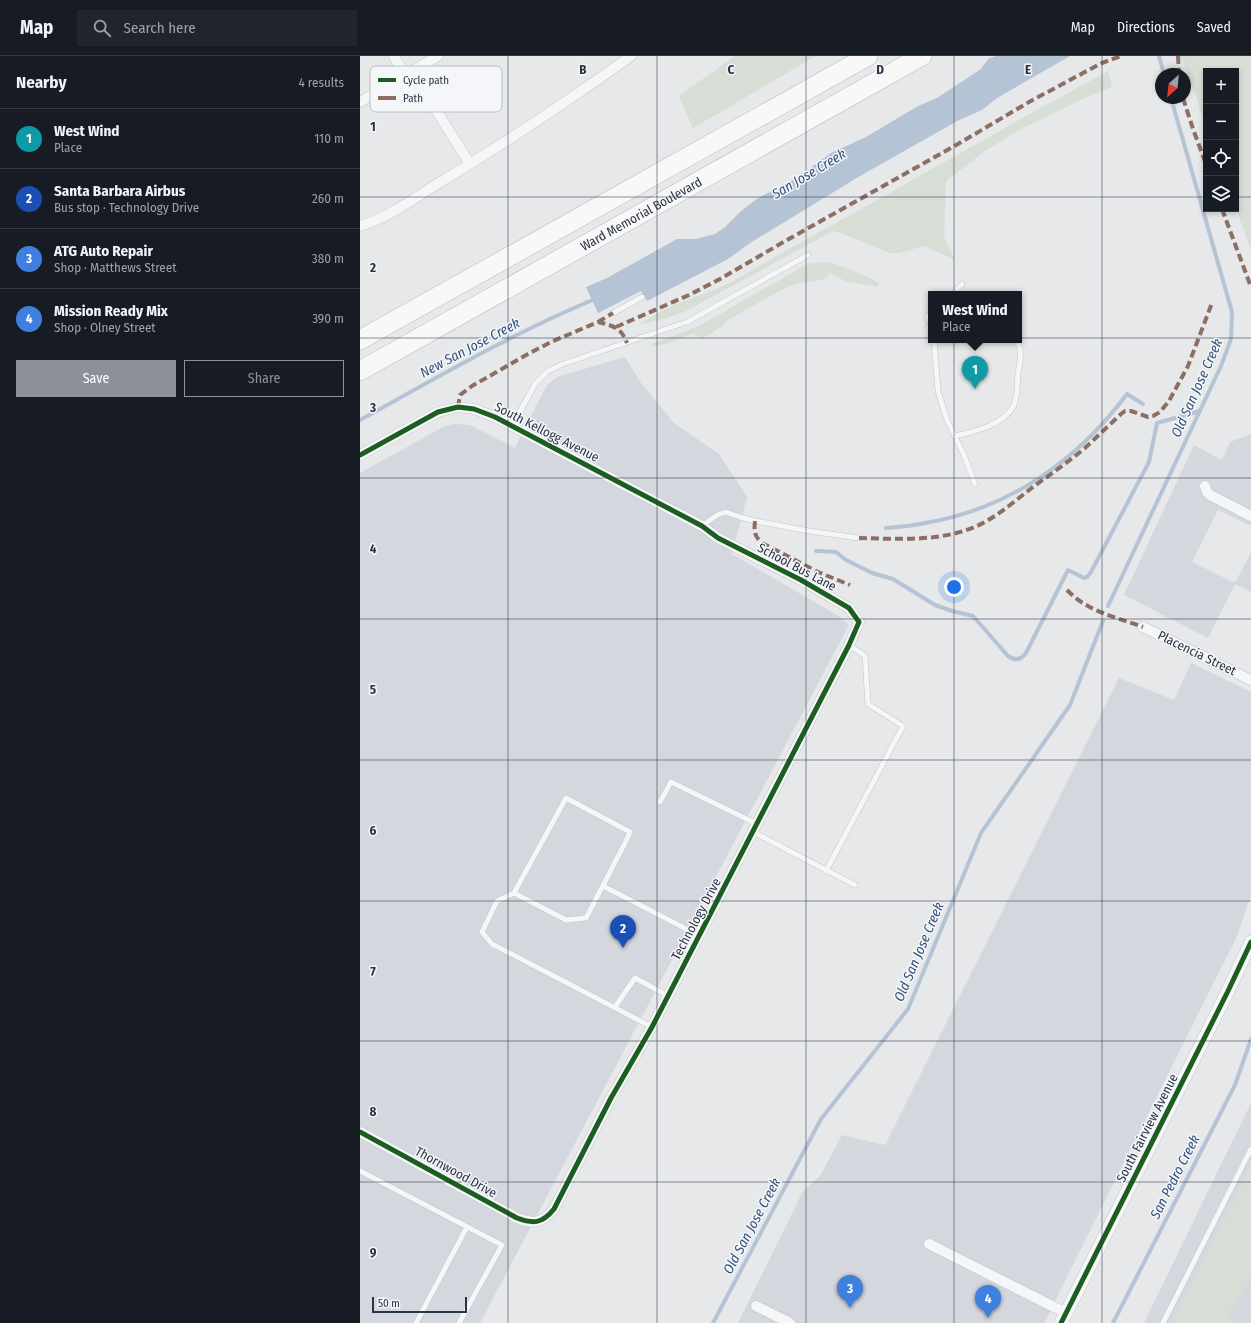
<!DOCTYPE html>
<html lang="en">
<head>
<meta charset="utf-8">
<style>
	:root { --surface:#171b24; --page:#20242c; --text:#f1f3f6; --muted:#9ea1a6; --line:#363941; --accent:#8c9099 }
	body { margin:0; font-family:"Fira Sans Condensed",sans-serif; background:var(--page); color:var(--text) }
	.controls { position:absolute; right:12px; top:12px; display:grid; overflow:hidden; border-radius:0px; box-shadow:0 2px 6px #0003 }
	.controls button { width:36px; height:36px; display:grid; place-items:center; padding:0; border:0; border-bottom:1px solid var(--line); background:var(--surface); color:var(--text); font:20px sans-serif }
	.compass { position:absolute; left:795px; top:12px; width:36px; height:36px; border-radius:50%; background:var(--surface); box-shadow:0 2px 6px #0003; rotate:207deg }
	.scale { position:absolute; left:12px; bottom:10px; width:95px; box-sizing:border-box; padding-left:4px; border:2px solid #2b3445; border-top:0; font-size:11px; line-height:14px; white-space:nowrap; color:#2b3445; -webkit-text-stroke:3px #f4f6f9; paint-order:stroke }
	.you { position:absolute; left:594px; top:531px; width:14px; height:14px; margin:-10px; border:3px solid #fff; border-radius:50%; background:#1a73e8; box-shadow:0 0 0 6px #1a73e833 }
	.badge { display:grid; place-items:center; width:26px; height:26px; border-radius:50%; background:var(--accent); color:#fff; font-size:13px; font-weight:700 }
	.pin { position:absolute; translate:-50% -33px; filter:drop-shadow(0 1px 2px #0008) }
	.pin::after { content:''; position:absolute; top:21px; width:14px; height:12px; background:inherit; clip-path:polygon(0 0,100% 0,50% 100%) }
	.popup { position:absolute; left:568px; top:235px; width:94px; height:52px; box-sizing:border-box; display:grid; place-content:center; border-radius:0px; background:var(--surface); filter:drop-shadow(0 1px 3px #0005); font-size:13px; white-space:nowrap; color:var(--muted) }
	.popup b { font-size:15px; color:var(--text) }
	.popup::after { content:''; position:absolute; left:50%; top:100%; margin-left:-8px; border:8px solid transparent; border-top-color:var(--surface) }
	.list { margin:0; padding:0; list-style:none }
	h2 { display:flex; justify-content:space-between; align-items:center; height:52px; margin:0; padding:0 16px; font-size:17px }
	h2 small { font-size:13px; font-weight:400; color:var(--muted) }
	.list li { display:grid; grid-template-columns:26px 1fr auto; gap:12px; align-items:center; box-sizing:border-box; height:60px; padding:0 16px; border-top:1px solid var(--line) }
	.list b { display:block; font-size:15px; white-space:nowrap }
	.list p { margin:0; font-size:13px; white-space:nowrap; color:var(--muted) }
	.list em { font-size:13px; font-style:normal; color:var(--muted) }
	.actions { display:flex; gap:8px; padding:12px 16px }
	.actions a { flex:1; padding:9px 0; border:1px solid var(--accent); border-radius:0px; text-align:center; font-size:14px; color:var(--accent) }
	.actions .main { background:var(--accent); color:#fff }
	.icon { flex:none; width:22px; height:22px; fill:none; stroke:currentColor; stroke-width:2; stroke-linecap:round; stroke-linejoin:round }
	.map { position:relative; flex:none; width:891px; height:1267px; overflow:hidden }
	header { display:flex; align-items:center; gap:24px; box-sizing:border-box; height:56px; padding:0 20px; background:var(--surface); border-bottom:1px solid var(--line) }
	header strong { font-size:19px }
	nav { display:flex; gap:22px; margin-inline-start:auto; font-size:14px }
	.search { width:280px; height:36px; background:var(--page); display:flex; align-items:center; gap:10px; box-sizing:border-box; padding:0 14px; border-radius:0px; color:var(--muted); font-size:15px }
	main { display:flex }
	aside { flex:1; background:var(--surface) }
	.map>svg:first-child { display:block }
	.built { fill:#d4d7dd }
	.green { fill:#d6ded6 }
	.water { fill:#b4c4d5 }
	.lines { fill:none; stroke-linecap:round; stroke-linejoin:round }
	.stream { stroke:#b4c4d5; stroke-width:4 }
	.service-casing { stroke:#c4c6c8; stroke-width:6 }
	.minor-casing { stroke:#c4c6c8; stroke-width:11 }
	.tertiary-casing { stroke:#c4c6c8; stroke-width:14 }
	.motorway-casing { stroke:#b8bbbf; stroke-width:20 }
	.service { stroke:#f5f6f7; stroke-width:5 }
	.minor { stroke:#f5f6f7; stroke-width:10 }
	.tertiary { stroke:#f5f6f7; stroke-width:13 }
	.motorway { stroke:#f8f8f8; stroke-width:19 }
	.quiet { stroke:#8d6e63; stroke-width:4; stroke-dasharray:8 4; stroke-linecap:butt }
	.cycleway-casing { stroke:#f4f6f9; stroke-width:8 }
	.cycleway { stroke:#1b5e20; stroke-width:5 }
	.grid { fill:none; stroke:#2b3445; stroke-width:1; stroke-opacity:0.55 }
	.labels { text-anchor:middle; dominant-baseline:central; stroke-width:3; stroke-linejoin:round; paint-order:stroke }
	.street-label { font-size:13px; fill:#2b3445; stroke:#f4f6f9 }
	.water-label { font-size:14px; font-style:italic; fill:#34527a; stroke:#f4f6f9 }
	.key { fill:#f4f6f9; stroke:#b8bcc3; stroke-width:1 }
	.key-label { font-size:11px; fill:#2b3445 }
	.grid-label { font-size:13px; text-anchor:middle; font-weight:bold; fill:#2b3445; stroke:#f4f6f9; stroke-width:3; stroke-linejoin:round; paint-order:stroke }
</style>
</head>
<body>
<header>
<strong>Map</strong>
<div class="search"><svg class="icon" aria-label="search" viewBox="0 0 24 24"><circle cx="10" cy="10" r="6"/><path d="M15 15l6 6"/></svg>Search here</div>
<nav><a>Map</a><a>Directions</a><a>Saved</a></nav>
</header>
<main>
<aside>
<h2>Nearby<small>4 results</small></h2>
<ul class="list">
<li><span class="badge" style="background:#0f9aa8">1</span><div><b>West Wind</b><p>Place</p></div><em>110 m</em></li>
<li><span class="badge" style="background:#1a4fb4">2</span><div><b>Santa Barbara Airbus</b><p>Bus stop · Technology Drive</p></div><em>260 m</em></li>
<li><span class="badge" style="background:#3f7fe0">3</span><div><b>ATG Auto Repair</b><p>Shop · Matthews Street</p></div><em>380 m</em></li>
<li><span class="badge" style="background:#3f7fe0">4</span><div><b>Mission Ready Mix</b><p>Shop · Olney Street</p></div><em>390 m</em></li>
</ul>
<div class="actions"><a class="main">Save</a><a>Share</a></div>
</aside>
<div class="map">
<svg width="891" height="1267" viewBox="0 0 891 1267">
	<rect width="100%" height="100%" fill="#e6e8ea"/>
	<g class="built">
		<polygon points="265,301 281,327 314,367 359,398 387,441 372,498 477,559 489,569 120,1267 0,1267 0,417 85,370 96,368 110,369 155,392 187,329 197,321"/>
		<polygon points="891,378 891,470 858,454 832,506 875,527 891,496 891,536 875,528 848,582 764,539 834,389 862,404 870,386"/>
		<polygon points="831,607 891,636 891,839 875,885 864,906 684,1267 378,1267 443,1135 460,1120 482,1079 525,1089 759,622 814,644"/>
		<polygon points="891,1047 891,1267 784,1267"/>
	</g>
	<g class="green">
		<polygon points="375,0 456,0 333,72 319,40"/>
		<polygon points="819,0 891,0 891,194 876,153 876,15 846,15 846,69 825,10"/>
		<path d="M 748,15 L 752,31 L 731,39 L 661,73 L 625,95 L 586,125 L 584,181 L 595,204 L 564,190 L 539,197 L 530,197 L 481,177 L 473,175 L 324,256 L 300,264 L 281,268 C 308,246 348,240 379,222 C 432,190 488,161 542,130 C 610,91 679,53 748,15 Z"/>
		<path d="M 455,207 C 460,207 466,206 471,207 C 482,210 510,220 518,227 L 518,231 L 485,225 L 470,217 L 465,223 L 435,228 L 425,232 L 366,265 L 364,269 L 342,283 L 336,280 L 334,277 L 312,286 L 293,291 L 292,288 L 339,270 L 437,214 L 447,208 Z"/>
		<polygon points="891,1108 891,1222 869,1258 874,1267 811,1267"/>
	</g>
	<polygon class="water" points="636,0 710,0 637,42 622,54 599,64 500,120 390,187 368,203 287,245 281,235 238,257 226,231 247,222 317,183 336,183 355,178 365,171 380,156 398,142 435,123 471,97 506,81 558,50 577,42 621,13 628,3"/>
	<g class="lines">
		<g class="stream">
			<polyline points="799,0 804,18"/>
			<path d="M 0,364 C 78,321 153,277 235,243"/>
			<path d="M 526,472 C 539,471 552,470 565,467 C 649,453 717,405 767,338 L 783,348"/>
			<path d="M 456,495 L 476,496 L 486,504 L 512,517 L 533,523 L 575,549 L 592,555 L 613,560 L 648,600 C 655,605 661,604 666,597 L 708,514 L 724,522 L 727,521 L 731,516 L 789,406 L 797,367 L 840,355"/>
			<polyline points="748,550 861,310 871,283 872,256 811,42"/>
			<polyline points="353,1267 461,1063 548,953 621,777 710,649 743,565"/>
			<polyline points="753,1267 875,1029 891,983"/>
		</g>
		<g class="service-casing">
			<g id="service">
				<polyline points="593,238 602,228"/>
				<polyline points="253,257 282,241"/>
				<polyline points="571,257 567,260 571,269"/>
				<polyline points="574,284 578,335 587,364 604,399 615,428"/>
				<polyline points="152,370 175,328 188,315 203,308 327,266 448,199"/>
				<path d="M 595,380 C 613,376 643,369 653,351 C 658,342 657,328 658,317 C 660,306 663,294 656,284"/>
				<polyline points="342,470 357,459 366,456 380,461 395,465 449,475 499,482"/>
				<polyline points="300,746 311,726 397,768"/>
				<polyline points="393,776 495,829"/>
				<polyline points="466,815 543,670 508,648 505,600 489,589"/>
				<polyline points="243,830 340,880"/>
				<polyline points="154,837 206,864 226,862 264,789 270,776 206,742 154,837 137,845 122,876 132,888 292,971"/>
				<polyline points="255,951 275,922 308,940"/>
				<polyline points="0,1115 142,1189 99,1267"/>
				<polyline points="56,1267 107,1171"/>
				<polyline points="803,1267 891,1093"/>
			</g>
		</g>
		<g class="minor-casing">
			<g id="minor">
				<polyline points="34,0 39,10 57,24 110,108"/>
				<polyline points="0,46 78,0"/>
				<path d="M 0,170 C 28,162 53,143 77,128 C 144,88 208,45 271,0"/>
				<path d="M 0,399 L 78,356 L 98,351 L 114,353 L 135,361 L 342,470 L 358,482 L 441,524 L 489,552 L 499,566 L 489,589 L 292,971 L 251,1042 L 194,1153 C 182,1168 173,1168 157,1162 L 0,1076"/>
				<polyline points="845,430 847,436 850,439 891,460"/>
				<polyline points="783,571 891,624"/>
				<polyline points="569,1188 706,1257"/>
				<polyline points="396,1250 430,1267"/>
			</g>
		</g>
		<g class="tertiary-casing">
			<polyline id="tertiary" points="701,1267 868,935 891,886"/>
		</g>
		<g class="motorway-casing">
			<g id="motorway">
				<polyline points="0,284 508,0"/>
				<path id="s1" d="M 0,315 L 562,0"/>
			</g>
		</g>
		<use href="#service" class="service"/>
		<use href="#minor" class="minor"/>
		<use href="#tertiary" class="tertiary"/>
		<use href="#motorway" class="motorway"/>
		<g class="quiet">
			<polyline points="818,0 819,18"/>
			<polyline points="823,42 833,73 846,108"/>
			<polyline points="862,153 891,231"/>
			<polyline points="238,266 253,257"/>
			<polyline points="256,271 329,239 360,223 427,184 598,88 669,46 723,17 742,7 761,0"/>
			<path d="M 98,351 L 100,339 L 112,330 L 168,298 L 191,286 L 238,266 C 253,270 261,271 267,287"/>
			<path d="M 395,465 C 394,475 394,480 402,487 L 458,516 L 490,529"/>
			<path d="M 499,482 C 538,483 581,486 617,470 C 639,460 658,442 677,428 C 690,419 702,410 714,401 L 725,392 L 761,358 L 765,355 L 771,355 L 788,361 L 793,360 L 800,356 L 809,345 L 828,310 L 852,247"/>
			<path d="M 707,534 C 728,556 756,561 783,571"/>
		</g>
		<g class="cycleway-casing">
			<g id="cycleway">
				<path d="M 0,399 L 78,356 L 98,351 L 114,353 L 135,361 L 342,470 L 358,482 L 441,524 L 489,552 L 499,566 L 489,589 L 292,971 L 251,1042 L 194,1153 C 182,1168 173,1168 157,1162 L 0,1076"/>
				<polyline points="701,1267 868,935 891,886"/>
			</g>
		</g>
		<use href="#cycleway" class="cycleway"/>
	</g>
	<path class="grid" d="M 148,0 L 148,1267M 297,0 L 297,1267M 446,0 L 446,1267M 594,0 L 594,1267M 742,0 L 742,1267M 0,141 L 846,141M 876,141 L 891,141M 0,282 L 891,282M 0,422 L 891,422M 0,563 L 891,563M 0,704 L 891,704M 0,845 L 891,845M 0,985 L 891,985M 0,1126 L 891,1126"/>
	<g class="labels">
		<g class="street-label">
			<text stroke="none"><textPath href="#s1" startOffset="322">Ward Memorial Boulevard</textPath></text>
			<text transform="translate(187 376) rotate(27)">South Kellogg Avenue</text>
			<text transform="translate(437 511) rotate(28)">School Bus Lane</text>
			<text transform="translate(837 597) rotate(26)">Placencia Street</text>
			<text transform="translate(336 863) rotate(-62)">Technology Drive</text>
			<text transform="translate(787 1072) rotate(-63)">South Fairview Avenue</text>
			<text transform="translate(96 1116) rotate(29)">Thornwood Drive</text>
		</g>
		<g class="water-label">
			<text transform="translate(449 118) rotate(-31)">San Jose Creek</text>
			<text transform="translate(110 292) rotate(-28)">New San Jose Creek</text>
			<text transform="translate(837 332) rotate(-66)">Old San Jose Creek</text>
			<text transform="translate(559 896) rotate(-67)">Old San Jose Creek</text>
			<text transform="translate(815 1121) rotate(-63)">San Pedro Creek</text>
			<text transform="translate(392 1170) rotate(-62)">Old San Jose Creek</text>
		</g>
	</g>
	<rect x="10" y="10" width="132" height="46" rx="6" class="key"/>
	<rect x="18" y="22" width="18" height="4" fill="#1b5e20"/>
	<rect x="18" y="40" width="18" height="4" fill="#8d6e63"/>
	<g class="key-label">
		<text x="43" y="28">Cycle path</text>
		<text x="43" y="46">Path</text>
	</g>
	<g class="grid-label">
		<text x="223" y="18">B</text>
		<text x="371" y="18">C</text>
		<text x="520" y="18">D</text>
		<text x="668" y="18">E</text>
		<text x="13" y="75">1</text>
		<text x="13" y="216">2</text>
		<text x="13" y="356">3</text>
		<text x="13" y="497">4</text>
		<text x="13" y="638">5</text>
		<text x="13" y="779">6</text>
		<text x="13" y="920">7</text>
		<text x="13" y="1060">8</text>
		<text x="13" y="1201">9</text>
	</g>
</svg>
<div class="controls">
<button>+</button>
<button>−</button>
<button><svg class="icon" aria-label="locate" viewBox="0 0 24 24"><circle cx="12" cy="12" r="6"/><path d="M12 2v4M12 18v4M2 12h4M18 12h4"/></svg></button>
<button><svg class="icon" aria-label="layers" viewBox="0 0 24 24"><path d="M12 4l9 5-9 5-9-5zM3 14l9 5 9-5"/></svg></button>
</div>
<svg class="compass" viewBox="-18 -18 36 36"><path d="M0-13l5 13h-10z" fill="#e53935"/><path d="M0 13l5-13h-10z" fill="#9ea1a6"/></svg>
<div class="scale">50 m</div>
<div class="you"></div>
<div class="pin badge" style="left:615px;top:333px;background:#0f9aa8">1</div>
<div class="popup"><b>West Wind</b>Place</div>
<div class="pin badge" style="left:263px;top:892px;background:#1a4fb4">2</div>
<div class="pin badge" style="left:490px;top:1252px;background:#3f7fe0">3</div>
<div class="pin badge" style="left:628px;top:1262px;background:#3f7fe0">4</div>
</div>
</main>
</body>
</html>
